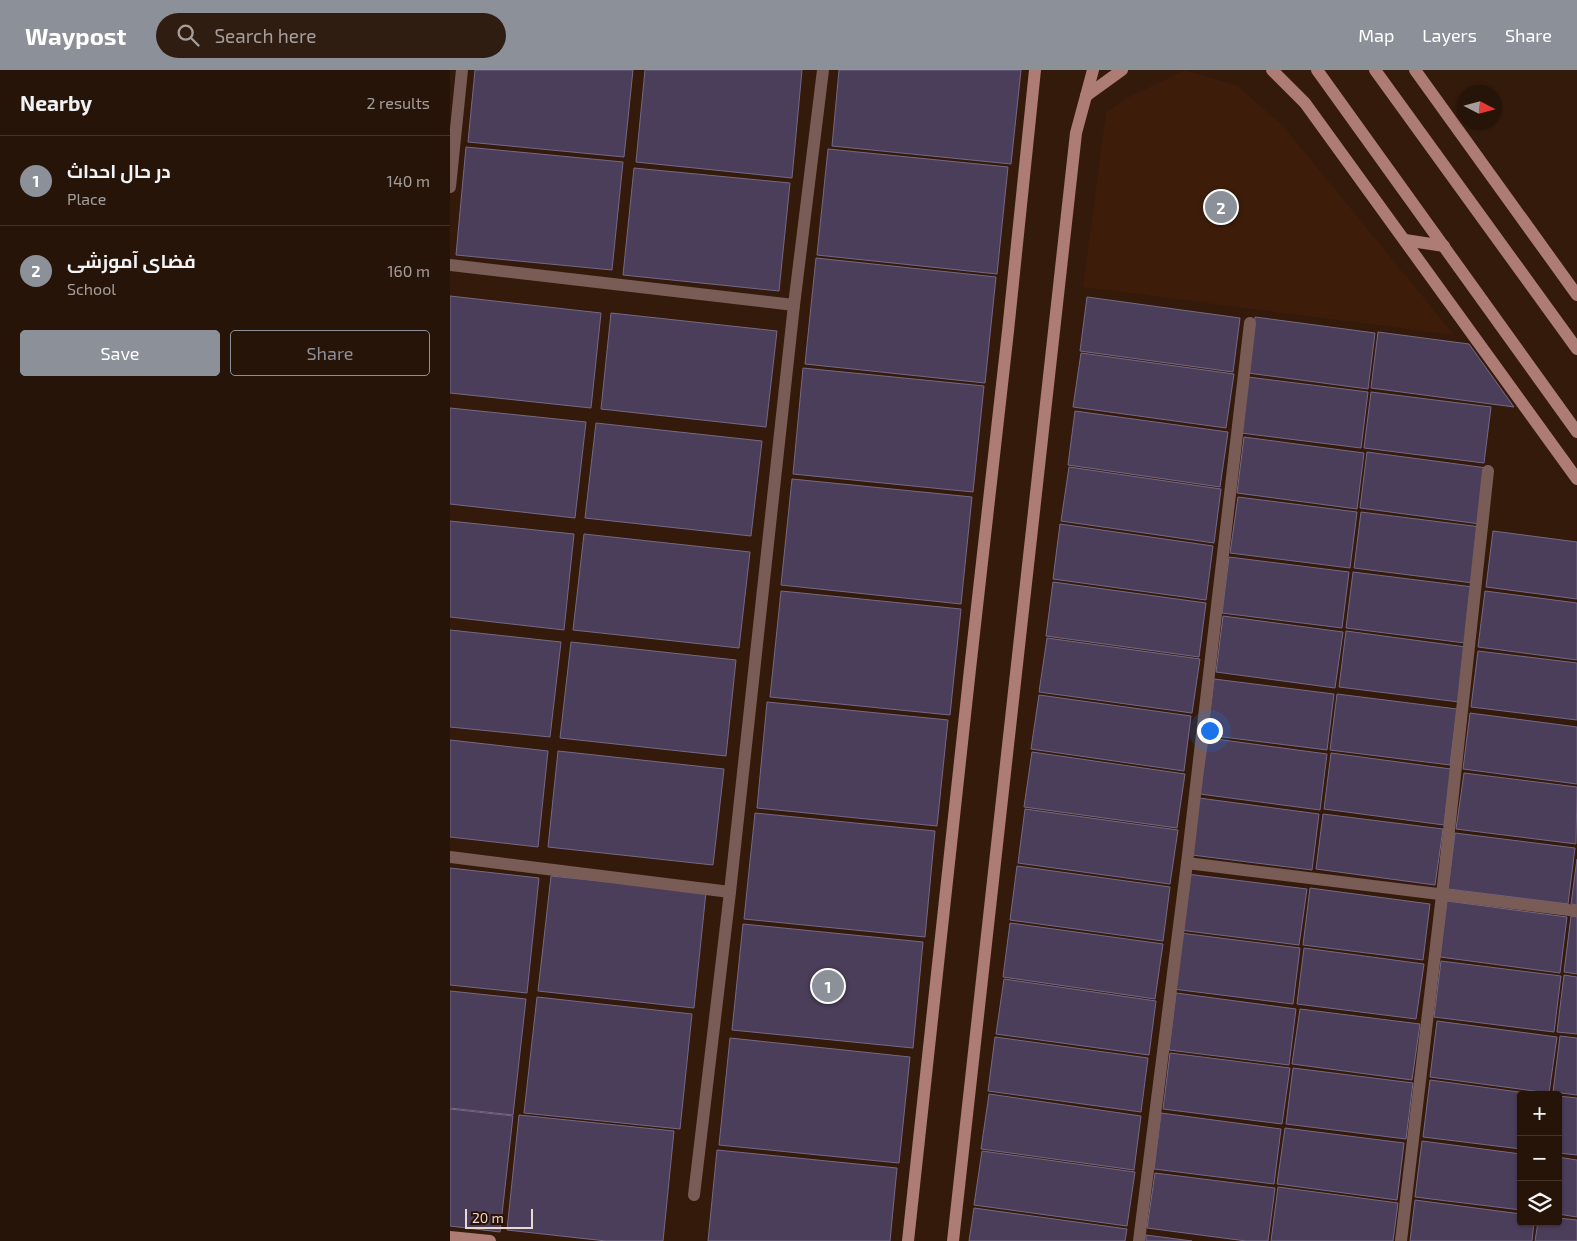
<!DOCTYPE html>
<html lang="en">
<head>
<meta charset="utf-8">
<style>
	:root { --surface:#271408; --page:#2f1d12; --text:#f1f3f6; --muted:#a49e9c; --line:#433329; --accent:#8c9099 }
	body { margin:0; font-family:"Exo 2",Cairo,sans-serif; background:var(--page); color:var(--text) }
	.controls { position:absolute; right:15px; bottom:15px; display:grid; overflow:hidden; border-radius:5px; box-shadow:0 1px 4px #0004 }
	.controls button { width:45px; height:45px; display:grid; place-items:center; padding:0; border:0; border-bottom:1px solid var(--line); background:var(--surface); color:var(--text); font:25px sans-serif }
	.compass { position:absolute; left:1007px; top:15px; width:45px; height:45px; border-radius:50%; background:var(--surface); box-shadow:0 1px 4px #0004; rotate:96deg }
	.scale { position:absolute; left:15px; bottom:12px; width:68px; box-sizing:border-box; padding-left:5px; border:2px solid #ebd9cf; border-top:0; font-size:14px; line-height:18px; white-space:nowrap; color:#ebd9cf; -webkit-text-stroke:4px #2a1103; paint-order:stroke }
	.you { position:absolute; left:759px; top:660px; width:18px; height:18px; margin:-12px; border:4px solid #fff; border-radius:50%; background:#1a73e8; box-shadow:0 0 0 8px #1a73e833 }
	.badge { display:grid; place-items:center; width:32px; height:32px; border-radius:50%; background:var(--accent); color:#fff; font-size:16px; font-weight:700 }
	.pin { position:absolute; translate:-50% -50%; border:2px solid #fff; box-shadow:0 1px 5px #0006 }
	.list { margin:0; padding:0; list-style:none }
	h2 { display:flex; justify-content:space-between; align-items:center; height:65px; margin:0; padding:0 20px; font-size:21px }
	h2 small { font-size:16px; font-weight:400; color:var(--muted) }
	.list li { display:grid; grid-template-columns:32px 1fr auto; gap:15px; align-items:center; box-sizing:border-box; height:90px; padding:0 20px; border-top:1px solid var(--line) }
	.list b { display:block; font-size:19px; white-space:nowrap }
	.list p { margin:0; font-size:16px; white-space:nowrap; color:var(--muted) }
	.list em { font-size:16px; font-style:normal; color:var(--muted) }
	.actions { display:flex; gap:10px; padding:15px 20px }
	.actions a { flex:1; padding:11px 0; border:1px solid var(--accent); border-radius:5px; text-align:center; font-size:18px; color:var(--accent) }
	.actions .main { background:var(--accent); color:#fff }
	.icon { flex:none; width:28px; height:28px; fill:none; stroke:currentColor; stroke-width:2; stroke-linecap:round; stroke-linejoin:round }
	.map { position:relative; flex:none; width:1127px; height:1171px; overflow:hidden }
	header { display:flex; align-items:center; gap:30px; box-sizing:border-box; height:70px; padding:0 25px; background:var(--accent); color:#fff }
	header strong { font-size:24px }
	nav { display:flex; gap:28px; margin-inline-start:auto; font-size:18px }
	.search { width:350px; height:45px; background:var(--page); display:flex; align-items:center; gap:12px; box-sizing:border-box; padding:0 18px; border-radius:28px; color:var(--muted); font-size:19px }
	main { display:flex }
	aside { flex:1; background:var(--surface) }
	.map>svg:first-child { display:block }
	.built { fill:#3d1d0a }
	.building { fill:#4b3e5a; stroke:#766886 }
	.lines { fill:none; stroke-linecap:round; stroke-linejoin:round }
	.street { stroke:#7a5c57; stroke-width:12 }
	.secondary { stroke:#ad7c74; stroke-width:12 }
</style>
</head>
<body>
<header>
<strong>Waypost</strong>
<div class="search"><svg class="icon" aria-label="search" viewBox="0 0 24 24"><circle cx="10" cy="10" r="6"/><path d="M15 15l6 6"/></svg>Search here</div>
<nav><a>Map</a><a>Layers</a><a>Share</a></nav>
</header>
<main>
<aside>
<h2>Nearby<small>2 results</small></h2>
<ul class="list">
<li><span class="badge">1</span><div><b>در حال احداث</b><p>Place</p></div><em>140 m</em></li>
<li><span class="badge">2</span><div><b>فضای آموزشی</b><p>School</p></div><em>160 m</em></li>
</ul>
<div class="actions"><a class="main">Save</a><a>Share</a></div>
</aside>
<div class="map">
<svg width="1127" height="1171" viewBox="0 0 1127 1171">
	<rect width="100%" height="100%" fill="#341a0b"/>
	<polygon class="built" points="735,0 788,16 834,57 1004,265 633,217 656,43 675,29"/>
	<g class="building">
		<polygon points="25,0 183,0 174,87 18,72"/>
		<polygon points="195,0 352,0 342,108 186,92"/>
		<polygon points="389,0 571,0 561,94 382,76"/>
		<polygon points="16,77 173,92 162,200 6,185"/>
		<polygon points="378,79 558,97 547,204 367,185"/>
		<polygon points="184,98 340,113 329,221 173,205"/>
		<polygon points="366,188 546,207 535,313 355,294"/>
		<polygon points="0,226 151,243 141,338 0,323"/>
		<polygon points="637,227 790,248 783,302 630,281"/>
		<polygon points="161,243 327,261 316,357 151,339"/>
		<polygon points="805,247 925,263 918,319 798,303"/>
		<polygon points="928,262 1019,274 1064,337 921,318"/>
		<polygon points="631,283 784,304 776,358 623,337"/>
		<polygon points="353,298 534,316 523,422 343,404"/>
		<polygon points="798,307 918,322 911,378 791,363"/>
		<polygon points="921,322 1041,337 1034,393 914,378"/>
		<polygon points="0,338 136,352 125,448 0,434"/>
		<polygon points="625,341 778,362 770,417 618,395"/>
		<polygon points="146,353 312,371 301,466 135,448"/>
		<polygon points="794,367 914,383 907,439 787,423"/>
		<polygon points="917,382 1037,398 1030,454 910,438"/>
		<polygon points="619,397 771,419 764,473 611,451"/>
		<polygon points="342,409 522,427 511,534 331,515"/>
		<polygon points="788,427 907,442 900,498 780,483"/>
		<polygon points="911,442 1031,457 1023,513 904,498"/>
		<polygon points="0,451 124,464 114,560 0,547"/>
		<polygon points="610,454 763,476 756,530 603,509"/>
		<polygon points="1043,461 1127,472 1127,529 1036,517"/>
		<polygon points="134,464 300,482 289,578 123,560"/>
		<polygon points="779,487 899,502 892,558 772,543"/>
		<polygon points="903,502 1023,517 1015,573 896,558"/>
		<polygon points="603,512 756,533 749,587 596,566"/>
		<polygon points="331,521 511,539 500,645 320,627"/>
		<polygon points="1035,521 1127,533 1127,590 1028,577"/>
		<polygon points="773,546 893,562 885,618 766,602"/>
		<polygon points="0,560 111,572 100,667 0,657"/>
		<polygon points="896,561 1016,577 1009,632 889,617"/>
		<polygon points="597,568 750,589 742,643 589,622"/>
		<polygon points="121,572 286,590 276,686 110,668"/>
		<polygon points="1028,581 1127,593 1127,650 1021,637"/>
		<polygon points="764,609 884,624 877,680 757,665"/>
		<polygon points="887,624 1007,639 1000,695 880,680"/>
		<polygon points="589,625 741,646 734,701 581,679"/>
		<polygon points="317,632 498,650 487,756 307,738"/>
		<polygon points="1020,643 1127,657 1127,714 1013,699"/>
		<polygon points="758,668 877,684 870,740 750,724"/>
		<polygon points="0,670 98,681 88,777 0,767"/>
		<polygon points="108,681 274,699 263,795 98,777"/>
		<polygon points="582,682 735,704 727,758 574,737"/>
		<polygon points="881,683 1001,699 994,755 874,739"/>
		<polygon points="1014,703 1127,717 1126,774 1006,759"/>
		<polygon points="749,728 869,744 862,800 742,785"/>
		<polygon points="575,739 728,760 720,814 568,793"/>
		<polygon points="305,743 485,761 475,867 294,849"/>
		<polygon points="873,744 993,759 985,815 866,799"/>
		<polygon points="1005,763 1125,778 1118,834 998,819"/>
		<polygon points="1127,789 1127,835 1121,834"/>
		<polygon points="567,796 720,817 713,871 560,850"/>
		<polygon points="0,798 89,808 77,923 0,915"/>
		<polygon points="737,804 857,819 849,875 730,860"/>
		<polygon points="101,806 256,822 244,938 88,921"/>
		<polygon points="860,818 980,834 973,890 853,875"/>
		<polygon points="997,831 1117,847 1110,903 990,887"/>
		<polygon points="1121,846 1127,847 1127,904 1114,902"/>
		<polygon points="560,853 713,874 705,929 553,907"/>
		<polygon points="293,854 473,872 463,978 282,960"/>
		<polygon points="730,863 850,878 843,934 723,919"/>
		<polygon points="854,878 974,894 966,949 847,934"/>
		<polygon points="991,891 1111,906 1104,962 984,947"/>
		<polygon points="1114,905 1127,907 1127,964 1107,962"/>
		<polygon points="554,909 706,931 699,985 546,964"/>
		<polygon points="0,921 76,929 63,1045 0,1038"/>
		<polygon points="726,923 846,939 839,995 719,980"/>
		<polygon points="87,927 242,944 230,1059 74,1043"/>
		<polygon points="850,939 970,954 962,1010 842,994"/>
		<polygon points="987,951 1107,967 1099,1023 980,1007"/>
		<polygon points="1110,966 1127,968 1127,1025 1103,1022"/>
		<polygon points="545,967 698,988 691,1042 538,1021"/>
		<polygon points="280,968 460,987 449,1093 269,1075"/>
		<polygon points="720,983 840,998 832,1054 713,1039"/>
		<polygon points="843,998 963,1013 956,1069 836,1054"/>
		<polygon points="980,1010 1091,1025 1071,1025 1071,1079 973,1067"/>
		<polygon points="539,1024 691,1046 684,1100 531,1079"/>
		<polygon points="1108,1026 1127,1028 1127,1085 1108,1083"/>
		<polygon points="0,1039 63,1046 50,1162 0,1156"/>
		<polygon points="711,1043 831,1059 824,1114 704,1099"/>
		<polygon points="69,1045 224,1061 213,1171 156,1171 57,1160"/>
		<polygon points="835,1058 954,1073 947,1130 827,1114"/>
		<polygon points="972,1071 1071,1084 1071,1140 965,1127"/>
		<polygon points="267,1080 447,1098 440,1171 258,1171"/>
		<polygon points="532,1081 685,1102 677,1156 524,1135"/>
		<polygon points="1108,1087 1127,1090 1127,1147 1108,1144"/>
		<polygon points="705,1103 825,1118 818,1171 796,1171 697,1158"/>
		<polygon points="828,1117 948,1133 943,1171 821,1171"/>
		<polygon points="965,1130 1071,1144 1071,1152 1084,1152 1082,1171 960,1171"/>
		<polygon points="524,1138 677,1159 675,1171 519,1171"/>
		<polygon points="1108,1148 1127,1150 1127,1171 1085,1171 1088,1152 1108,1152"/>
		<polygon points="696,1165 742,1171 696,1171"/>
	</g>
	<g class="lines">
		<g class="street">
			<polyline points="0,117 12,0"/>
			<polyline points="0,195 344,235"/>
			<polyline points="0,787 280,822"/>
			<polyline points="737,793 1127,841"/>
			<polyline points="244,1125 280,822 344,235 373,0"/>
			<polyline points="689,1171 737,793 800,253"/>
			<polyline points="951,1171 992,825 1038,401"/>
		</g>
		<g class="secondary">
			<polyline points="822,0 855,33 1127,409"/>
			<polyline points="867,0 1127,362"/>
			<polyline points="925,0 1127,279"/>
			<polyline points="965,0 1127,225"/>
			<polyline points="636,26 672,0"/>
			<polyline points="955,170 994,176"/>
			<polyline points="0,1167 40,1171"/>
			<polyline points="458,1171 520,599 558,261 585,0"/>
			<polyline points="503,1171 626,63 643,0"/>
		</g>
	</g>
</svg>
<div class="controls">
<button>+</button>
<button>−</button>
<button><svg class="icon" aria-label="layers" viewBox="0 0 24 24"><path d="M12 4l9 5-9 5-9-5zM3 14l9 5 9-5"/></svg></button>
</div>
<svg class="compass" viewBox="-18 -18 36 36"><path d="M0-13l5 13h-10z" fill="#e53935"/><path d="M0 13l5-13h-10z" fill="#a49e9c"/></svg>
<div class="scale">20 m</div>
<div class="you"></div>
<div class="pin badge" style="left:378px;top:916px">1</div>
<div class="pin badge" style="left:771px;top:137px">2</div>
</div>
</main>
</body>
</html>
